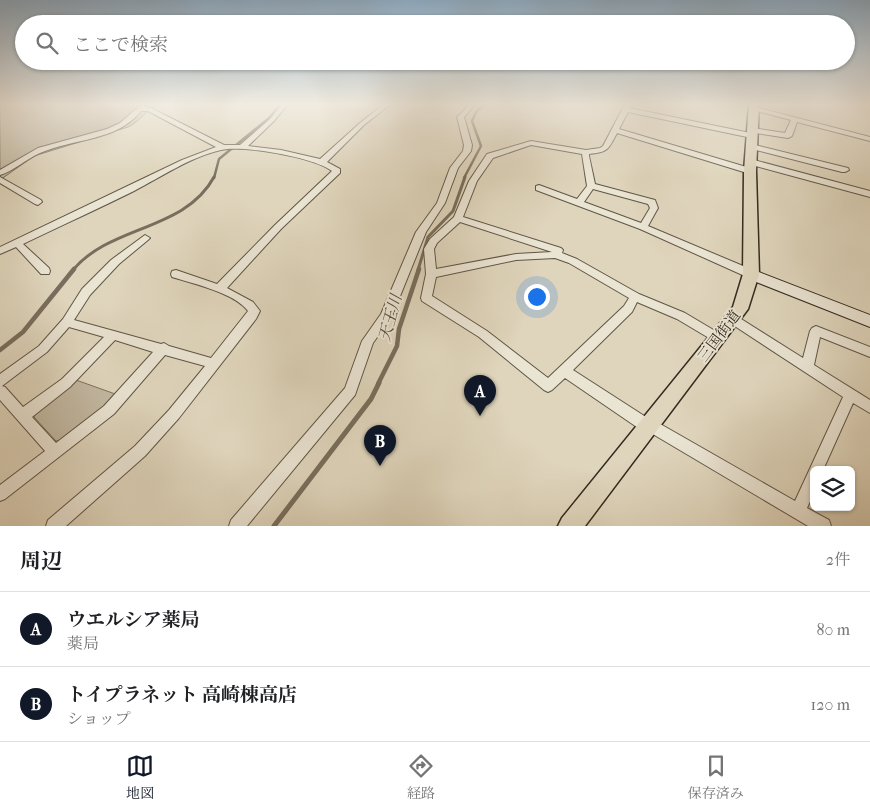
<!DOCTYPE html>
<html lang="ja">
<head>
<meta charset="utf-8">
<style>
	:root { --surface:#fff; --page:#f2f2f2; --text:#202124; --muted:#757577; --line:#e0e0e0; --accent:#111827 }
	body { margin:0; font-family:"IM FELL French Canon","Noto Serif JP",serif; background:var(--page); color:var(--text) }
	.controls { position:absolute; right:15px; bottom:15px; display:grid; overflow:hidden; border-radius:8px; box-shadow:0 1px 4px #0004 }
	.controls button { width:45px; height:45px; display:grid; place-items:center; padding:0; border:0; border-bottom:1px solid var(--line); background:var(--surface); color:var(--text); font:25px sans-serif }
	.you { position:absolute; left:536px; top:296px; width:18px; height:18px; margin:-12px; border:4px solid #fff; border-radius:50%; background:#1a73e8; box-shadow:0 0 0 8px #1a73e833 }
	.badge { display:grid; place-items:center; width:32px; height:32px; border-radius:50%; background:var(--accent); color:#fff; font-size:16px; font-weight:700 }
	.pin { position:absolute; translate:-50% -41px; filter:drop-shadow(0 1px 2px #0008) }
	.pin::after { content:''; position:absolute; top:26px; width:18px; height:15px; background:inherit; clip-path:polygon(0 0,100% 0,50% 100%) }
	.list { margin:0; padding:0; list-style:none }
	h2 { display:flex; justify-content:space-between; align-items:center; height:65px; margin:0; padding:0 20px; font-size:21px }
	h2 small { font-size:16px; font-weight:400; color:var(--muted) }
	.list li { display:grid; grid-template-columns:32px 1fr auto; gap:15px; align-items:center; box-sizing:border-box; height:75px; padding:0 20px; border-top:1px solid var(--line) }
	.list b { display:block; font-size:19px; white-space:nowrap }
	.list p { margin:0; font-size:16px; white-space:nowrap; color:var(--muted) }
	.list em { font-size:16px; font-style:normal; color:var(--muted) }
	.icon { flex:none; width:28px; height:28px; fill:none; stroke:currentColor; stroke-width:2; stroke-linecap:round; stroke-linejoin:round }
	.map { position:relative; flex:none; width:870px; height:526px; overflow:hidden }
	.search { position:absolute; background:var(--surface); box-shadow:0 1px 4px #0004; left:15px; right:15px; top:15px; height:55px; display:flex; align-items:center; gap:12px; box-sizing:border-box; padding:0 18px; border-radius:28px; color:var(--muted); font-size:19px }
	.sheet { height:215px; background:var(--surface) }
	nav { display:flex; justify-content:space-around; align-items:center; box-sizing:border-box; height:70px; border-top:1px solid var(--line); background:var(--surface); font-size:14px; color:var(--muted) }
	nav a { display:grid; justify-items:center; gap:2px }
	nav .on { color:var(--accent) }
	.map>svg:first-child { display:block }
	.green { fill:#c2b8a1; stroke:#7b7260 }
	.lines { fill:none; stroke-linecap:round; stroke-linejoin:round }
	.stream-far3 { stroke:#786e5d; stroke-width:2.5 }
	.stream-far2 { stroke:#786e5d; stroke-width:3 }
	.stream-far1 { stroke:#786e5d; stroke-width:4.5 }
	.stream { stroke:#786e5d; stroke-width:5 }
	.street-casing { stroke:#5f5646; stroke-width:2 }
	.secondary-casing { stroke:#342b1f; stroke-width:2 }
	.primary-casing { stroke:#342b1f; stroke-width:3 }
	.street { fill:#eae4d3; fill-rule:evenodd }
	.secondary { fill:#eae4d3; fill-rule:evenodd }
	.primary { fill:#dfd5bc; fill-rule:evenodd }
	.labels { text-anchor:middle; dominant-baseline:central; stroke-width:4; stroke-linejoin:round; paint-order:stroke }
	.street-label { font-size:15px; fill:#342b1f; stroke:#eae4d3 }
	.water-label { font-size:16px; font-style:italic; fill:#564d3e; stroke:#eae4d3 }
</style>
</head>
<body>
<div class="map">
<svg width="870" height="526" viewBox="0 0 870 526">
	<rect width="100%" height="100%" fill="#dfd5bc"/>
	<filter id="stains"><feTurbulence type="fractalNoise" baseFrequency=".004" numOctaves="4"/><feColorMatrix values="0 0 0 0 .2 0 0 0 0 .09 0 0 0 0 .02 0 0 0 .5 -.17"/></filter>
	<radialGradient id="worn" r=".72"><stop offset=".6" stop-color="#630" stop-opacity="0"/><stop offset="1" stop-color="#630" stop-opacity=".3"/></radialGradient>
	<g class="green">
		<path d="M 0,104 L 159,104 C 147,108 141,121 128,127 L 34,156 L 0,180 Z"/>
		<polygon points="76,380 118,395 65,439 56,441 34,417 37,410"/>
	</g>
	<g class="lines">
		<g class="stream-far3">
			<polyline points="214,178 219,159 269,118 281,104"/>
			<polyline points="464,178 481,146 472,121 476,112 485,104"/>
		</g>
		<g class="stream-far2">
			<path d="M 73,270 C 110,225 185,231 214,177"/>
			<polyline points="418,270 428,237 453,211 465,177"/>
		</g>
		<g class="stream-far1">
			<polyline points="0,350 23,332 74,269"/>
			<polyline points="378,384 397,346 399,329 419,269"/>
		</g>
		<polyline class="stream" points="274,526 371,399 379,383"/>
		<g class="street-casing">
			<g id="street">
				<path d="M 142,104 L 144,105 L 145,107 L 151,108 L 224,145 L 240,145 L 270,119 L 282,104 L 288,104 L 274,121 L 248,146 L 281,150 L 320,159 L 360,123 L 384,104 L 391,104 L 364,125 L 327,162 L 340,169 L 340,173 L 281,229 L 227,288 L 253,302 L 260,311 L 256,319 L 179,418 L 145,456 L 66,526 L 46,526 L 48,520 L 135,446 L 169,410 L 205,366 L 165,355 L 114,414 L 5,499 L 0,501 L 0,485 L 45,451 L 0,400 L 0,374 L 39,346 L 63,319 L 82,289 L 111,260 L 145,235 L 150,238 L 148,240 L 119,264 L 90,295 L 74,320 L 161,344 L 164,343 L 169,346 L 211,358 L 248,311 C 235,293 194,284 172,277 L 171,274 L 172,271 L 176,270 L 217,284 L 275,225 L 332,171 C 313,157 243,145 221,150 C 190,157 161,177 134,191 C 98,209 60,226 23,244 L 49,268 L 50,271 L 49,274 L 41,274 L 16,247 L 0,254 L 0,247 L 182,160 L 216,147 L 148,111 L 141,111 C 116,142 74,138 40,153 C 26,159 14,171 0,175 L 0,170 L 38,148 L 107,129 L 120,123 ZM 69,327 L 104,337 L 62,379 L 23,407 L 5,387 L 2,386 L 47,352 ZM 115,340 L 153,352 L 104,406 L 56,443 L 32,417 L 70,387 Z"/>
				<polygon points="470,104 476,104 464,117 472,145 471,151 458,168 445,203 426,232 392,316 373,343 355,395 247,526 229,526 231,520 345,388 362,341 381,314 416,232 437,203 450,168 463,151 464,145 457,117"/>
				<path d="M 625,104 L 631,104 L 629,108 L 755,134 L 755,138 L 752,138 L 628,112 L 619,129 L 753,169 L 754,171 L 750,173 L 747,173 L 617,133 C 608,150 608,152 589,154 L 589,156 L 595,184 L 655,200 L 658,208 L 648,226 L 755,271 L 756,274 L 755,277 L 747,277 L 640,229 L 536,190 L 536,186 L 539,185 L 577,199 L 587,186 L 582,154 L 531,145 L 493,158 L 477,181 L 463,217 L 561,248 L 563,250 L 562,253 L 577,259 L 639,294 L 685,313 L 722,335 L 724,338 L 722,341 L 718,343 L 714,341 L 677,319 L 637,302 L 632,312 L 573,370 L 649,419 L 655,421 L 795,501 L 843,397 L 730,323 L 728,320 L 730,317 L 734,316 L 738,317 L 803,358 L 810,331 L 812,328 L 816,326 L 870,347 L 870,357 L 820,337 L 814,365 L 870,400 L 870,413 L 853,403 L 823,470 L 814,470 L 814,493 L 807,508 L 829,520 L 831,526 L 808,526 L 651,433 L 644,432 L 565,378 L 552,390 L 548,392 L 544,390 L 479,337 L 422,301 L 421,298 L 426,274 L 424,249 L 430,239 L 454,217 L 469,181 L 487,154 L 531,141 L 586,150 L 600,148 L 603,146 ZM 593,189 L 648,204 L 650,208 L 641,223 L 584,202 ZM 460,222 L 552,252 L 516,254 L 436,269 L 434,249 L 437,243 ZM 555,258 L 569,263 L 629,298 L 624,306 L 548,378 L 487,331 L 432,296 L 436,277 L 516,260 Z"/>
				<polygon points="755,107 870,137 870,141 797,122 792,136 788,138 749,132 748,130 752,128 785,133 791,120 753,110 753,108"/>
				<polygon points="748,144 751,144 848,168 849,170 845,172 842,172 748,148"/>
				<polygon points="748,160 754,160 870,191 870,197 748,164"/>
				<polygon points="0,177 41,200 42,202 38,205 35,204 0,183"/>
			</g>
		</g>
		<g class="secondary-casing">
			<polygon id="secondary" points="751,269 870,315 870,327 746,278 744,274 746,270"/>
		</g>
		<g class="primary-casing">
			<polygon id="primary" points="749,104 759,104 756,171 759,274 748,309 585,526 558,526 562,518 733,307 743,274 744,171"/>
		</g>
		<use href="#street" class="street"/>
		<use href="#secondary" class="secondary"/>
		<use href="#primary" class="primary"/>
	</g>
	<linearGradient id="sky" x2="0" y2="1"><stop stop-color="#8daac1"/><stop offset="0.59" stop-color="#f1ece1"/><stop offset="1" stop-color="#f1ece1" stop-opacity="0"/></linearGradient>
	<rect width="870" height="177" fill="url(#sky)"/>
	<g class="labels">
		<g class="street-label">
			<text transform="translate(719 336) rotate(-53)">三国街道</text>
		</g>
		<g class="water-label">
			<text transform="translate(390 318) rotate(-75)">天王川</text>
		</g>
	</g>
	<rect width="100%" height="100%" filter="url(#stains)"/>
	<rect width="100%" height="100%" fill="url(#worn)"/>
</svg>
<div class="controls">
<button><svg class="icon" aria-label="layers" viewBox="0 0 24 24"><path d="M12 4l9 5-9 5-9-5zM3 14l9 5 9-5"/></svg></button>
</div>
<div class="you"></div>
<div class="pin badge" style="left:480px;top:416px">A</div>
<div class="pin badge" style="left:380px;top:466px">B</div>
<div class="search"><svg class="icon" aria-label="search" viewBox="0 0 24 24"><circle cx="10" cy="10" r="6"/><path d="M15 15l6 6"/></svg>ここで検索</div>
</div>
<section class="sheet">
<h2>周辺<small>2件</small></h2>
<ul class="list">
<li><span class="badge">A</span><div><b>ウエルシア薬局</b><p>薬局</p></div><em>80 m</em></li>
<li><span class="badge">B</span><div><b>トイプラネット 高崎棟高店</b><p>ショップ</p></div><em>120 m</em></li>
</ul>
</section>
<nav>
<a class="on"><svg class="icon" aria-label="map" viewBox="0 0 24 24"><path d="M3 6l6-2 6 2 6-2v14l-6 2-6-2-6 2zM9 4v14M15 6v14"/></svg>地図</a>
<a><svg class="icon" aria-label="directions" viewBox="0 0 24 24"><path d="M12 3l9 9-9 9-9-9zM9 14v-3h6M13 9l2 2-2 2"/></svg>経路</a>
<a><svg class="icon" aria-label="saved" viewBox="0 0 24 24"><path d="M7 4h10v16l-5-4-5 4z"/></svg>保存済み</a>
</nav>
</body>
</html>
